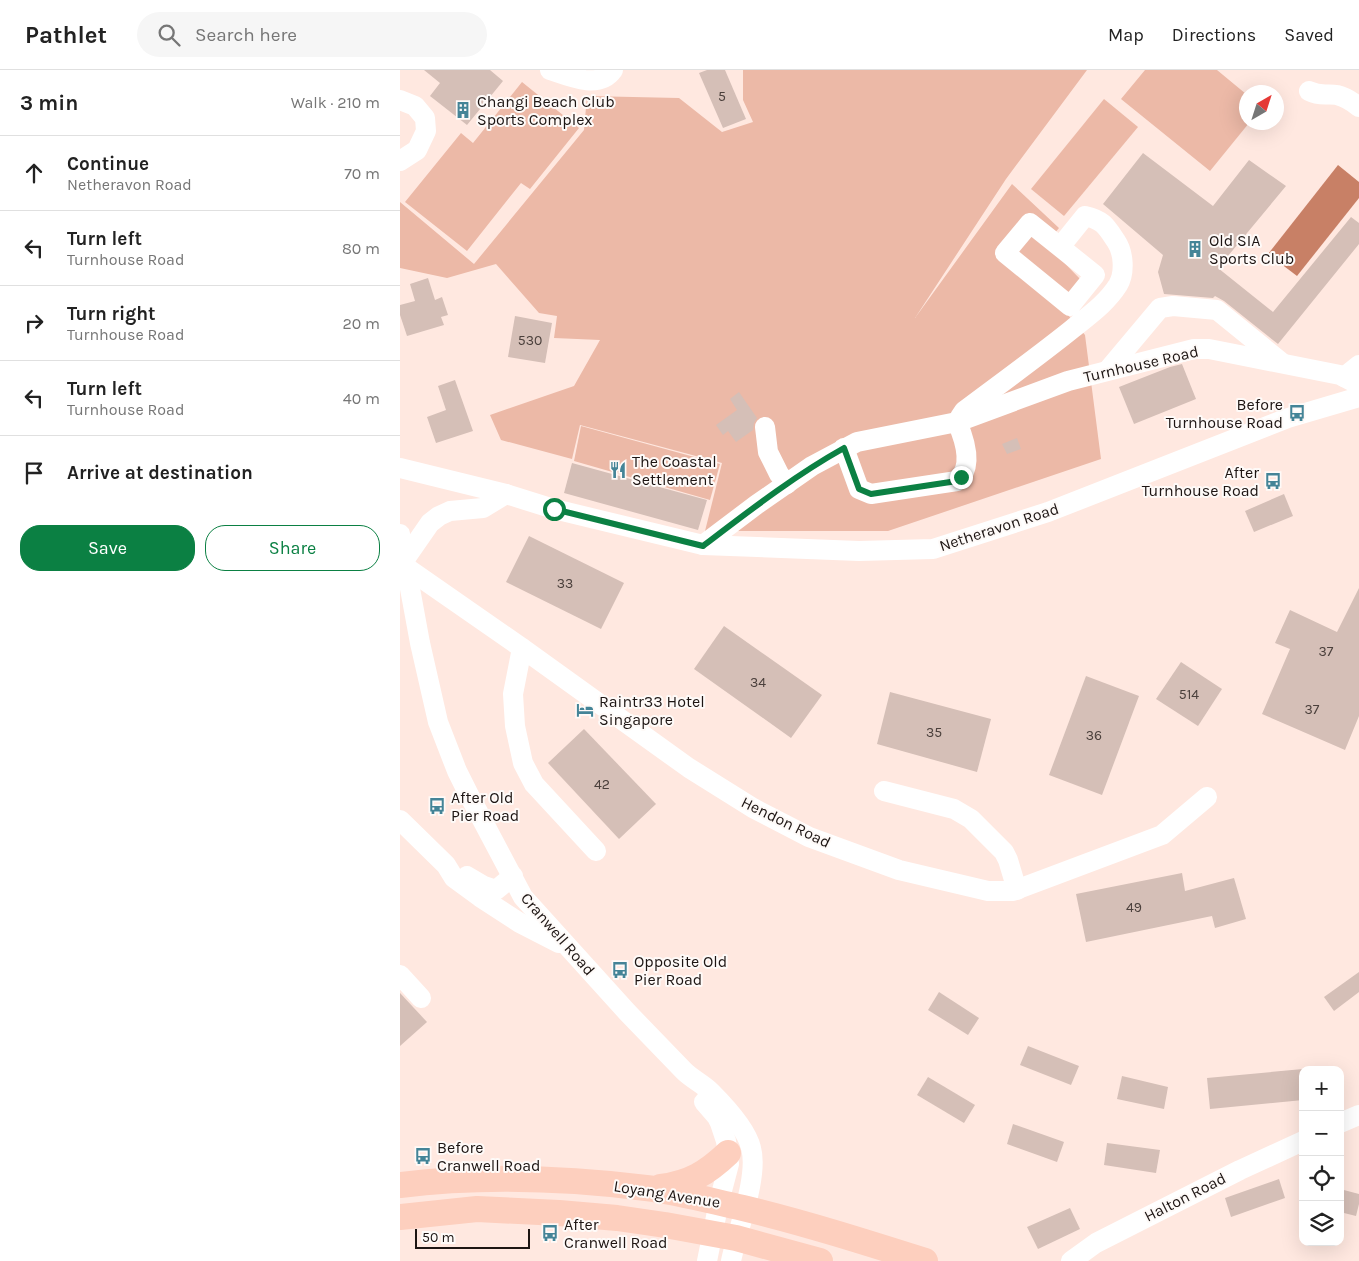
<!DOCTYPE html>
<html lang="en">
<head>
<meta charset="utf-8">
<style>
	:root { --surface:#fff; --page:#f6f6f6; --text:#222; --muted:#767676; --line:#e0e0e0; --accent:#0b8043 }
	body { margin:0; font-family:Karla,sans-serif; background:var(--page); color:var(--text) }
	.controls { position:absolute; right:15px; bottom:15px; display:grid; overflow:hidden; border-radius:10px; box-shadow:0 5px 20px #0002 }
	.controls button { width:45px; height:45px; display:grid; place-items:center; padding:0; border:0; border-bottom:1px solid var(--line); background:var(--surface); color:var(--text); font:25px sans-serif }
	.compass { position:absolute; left:839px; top:15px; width:45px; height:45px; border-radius:50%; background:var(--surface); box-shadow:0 5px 20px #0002; rotate:39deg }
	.scale { position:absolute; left:15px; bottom:12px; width:115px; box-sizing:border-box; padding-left:5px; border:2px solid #1d1513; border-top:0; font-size:14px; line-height:18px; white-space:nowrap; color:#1d1513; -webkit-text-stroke:4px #fefaf8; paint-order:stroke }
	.stop { position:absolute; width:15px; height:15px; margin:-11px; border:4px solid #0b8043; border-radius:50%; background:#fff }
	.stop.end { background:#0b8043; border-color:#fff; box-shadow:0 1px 5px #0008 }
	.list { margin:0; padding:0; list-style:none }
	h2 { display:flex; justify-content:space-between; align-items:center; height:65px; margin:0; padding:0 20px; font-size:21px }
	h2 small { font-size:16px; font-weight:400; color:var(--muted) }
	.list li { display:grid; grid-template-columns:32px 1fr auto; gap:15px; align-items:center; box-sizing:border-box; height:75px; padding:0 20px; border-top:1px solid var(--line) }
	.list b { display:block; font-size:19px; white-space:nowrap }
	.list p { margin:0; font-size:16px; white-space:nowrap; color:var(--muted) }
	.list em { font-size:16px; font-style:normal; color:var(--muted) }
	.actions { display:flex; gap:10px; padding:15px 20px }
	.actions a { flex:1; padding:11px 0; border:1px solid var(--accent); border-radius:20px; text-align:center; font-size:18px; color:var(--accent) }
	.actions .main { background:var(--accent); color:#fff }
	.icon { flex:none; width:28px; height:28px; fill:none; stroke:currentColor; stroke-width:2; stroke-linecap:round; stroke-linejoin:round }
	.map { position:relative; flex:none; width:959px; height:1191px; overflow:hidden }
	header { display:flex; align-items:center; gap:30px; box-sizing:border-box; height:70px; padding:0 25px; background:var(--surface); border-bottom:1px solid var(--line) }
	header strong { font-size:24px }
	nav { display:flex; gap:28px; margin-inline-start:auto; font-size:18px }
	.search { width:350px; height:45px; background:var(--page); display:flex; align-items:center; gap:12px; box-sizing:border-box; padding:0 18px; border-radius:28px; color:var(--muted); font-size:19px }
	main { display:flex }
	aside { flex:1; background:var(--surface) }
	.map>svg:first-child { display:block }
	.green { fill:#ecb9a7 }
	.water { fill:#c88066 }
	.building { fill:#d5bfb7 }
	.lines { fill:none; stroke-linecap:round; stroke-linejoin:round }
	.minor { stroke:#fff; stroke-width:20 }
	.major { stroke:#fdcfbe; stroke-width:26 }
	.route { stroke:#0b8043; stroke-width:6 }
	.labels { text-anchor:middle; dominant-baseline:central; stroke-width:4; stroke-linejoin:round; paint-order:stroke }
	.number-label { font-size:14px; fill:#4b403c }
	.poi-label { font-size:16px; fill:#1d1513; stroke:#fefaf8; text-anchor:start }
	.street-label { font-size:16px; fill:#1d1513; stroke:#fefaf8 }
</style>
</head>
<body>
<header>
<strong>Pathlet</strong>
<div class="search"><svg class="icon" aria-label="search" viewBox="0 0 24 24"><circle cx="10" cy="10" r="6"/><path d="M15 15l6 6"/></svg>Search here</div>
<nav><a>Map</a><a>Directions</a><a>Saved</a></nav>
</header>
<main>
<aside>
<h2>3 min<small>Walk · 210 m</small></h2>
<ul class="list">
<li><svg class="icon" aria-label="ahead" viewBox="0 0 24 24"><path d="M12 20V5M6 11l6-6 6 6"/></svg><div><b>Continue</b><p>Netheravon Road</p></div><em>70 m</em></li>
<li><svg class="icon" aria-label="left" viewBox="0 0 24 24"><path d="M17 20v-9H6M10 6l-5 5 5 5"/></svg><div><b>Turn left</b><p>Turnhouse Road</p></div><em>80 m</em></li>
<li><svg class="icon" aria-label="right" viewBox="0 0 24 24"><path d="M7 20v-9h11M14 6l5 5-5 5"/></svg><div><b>Turn right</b><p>Turnhouse Road</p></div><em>20 m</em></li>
<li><svg class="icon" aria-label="left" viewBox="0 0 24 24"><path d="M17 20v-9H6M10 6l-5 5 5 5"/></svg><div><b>Turn left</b><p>Turnhouse Road</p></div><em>40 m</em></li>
<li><svg class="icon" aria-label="arrive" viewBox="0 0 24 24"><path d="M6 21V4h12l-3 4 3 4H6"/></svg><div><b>Arrive at destination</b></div></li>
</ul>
<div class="actions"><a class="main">Save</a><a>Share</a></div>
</aside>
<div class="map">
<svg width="959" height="1191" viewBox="0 0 959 1191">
	<rect width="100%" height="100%" fill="#ffe8e0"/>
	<g class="green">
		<polygon points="343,0 687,0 606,109 515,248 612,114 659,158 646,174 682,211 662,238 685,265 701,389 488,461 305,461 322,393 180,355 172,389 101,370 90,345 174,316 200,270 154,268 157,246 139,243 96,194 47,208 0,198 0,132 74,194 184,60 187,26 279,28 322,62 353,52 343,30"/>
		<polygon points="745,0 817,0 846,24 846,52 849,53 810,101 721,29"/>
		<polygon points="122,12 179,58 130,119 121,113 67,181 5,132 61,63 73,73"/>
		<polygon points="704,29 738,57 664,146 631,119"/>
		<polygon points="181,356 320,394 310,430 174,391"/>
	</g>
	<polygon class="water" points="938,95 959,112 959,128 897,206 868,184"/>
	<g class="building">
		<polygon points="24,0 90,0 103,11 67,55 30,26 40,13"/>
		<polygon points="307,0 325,0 346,49 323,58 299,3"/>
		<polygon points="743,83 813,136 849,90 886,116 818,198 873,242 951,147 959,153 959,174 878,274 824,231 815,226 813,228 764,224 758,202 763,185 703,134"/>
		<polygon points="28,208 35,230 42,227 48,245 41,247 44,255 7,266 0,245 0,235 15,231 10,214"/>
		<polygon points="115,246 152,253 145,293 108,287"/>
		<polygon points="782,294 796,329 734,354 719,317 770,297"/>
		<polygon points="55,310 73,361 36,373 27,347 46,340 38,316"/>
		<polygon points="339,322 357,348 354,353 353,360 336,372 328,361 323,365 316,355 337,340 330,329"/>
		<polygon points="617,368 621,379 607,384 602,374"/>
		<polygon points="172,393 307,430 298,460 164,423"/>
		<polygon points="884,424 893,446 854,462 845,441"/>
		<polygon points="129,466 224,513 201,559 106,512"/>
		<polygon points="959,518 959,646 945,680 862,644 890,579 875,573 890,540 937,562"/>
		<polygon points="324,556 422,625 391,668 294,599"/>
		<polygon points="781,592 822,619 798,656 756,629"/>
		<polygon points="686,606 739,626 702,725 649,705"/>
		<polygon points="490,622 591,649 577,702 477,674"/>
		<polygon points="184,659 256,734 219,769 148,693"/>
		<polygon points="782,803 785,821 834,808 846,849 815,858 812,846 686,872 676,824"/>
		<polygon points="959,902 959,922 934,941 924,927"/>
		<polygon points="539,922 579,948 568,965 528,940"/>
		<polygon points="0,923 27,952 0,976"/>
		<polygon points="628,976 679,996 671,1015 620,995"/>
		<polygon points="903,999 903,1030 810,1039 807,1008"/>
		<polygon points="722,1006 768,1017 764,1039 717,1029"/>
		<polygon points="528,1007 575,1035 564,1053 517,1025"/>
		<polygon points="613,1054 664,1072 657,1092 607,1074"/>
		<polygon points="707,1073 760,1080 756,1103 704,1095"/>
		<polygon points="879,1109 885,1128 831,1147 825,1128"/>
		<polygon points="940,1119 959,1124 959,1134 956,1146 940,1142"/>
		<polygon points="670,1138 680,1159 638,1179 627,1157"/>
	</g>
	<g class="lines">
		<g class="minor">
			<path d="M 150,0 C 168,6 199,20 213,0"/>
			<path d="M 909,21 C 921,27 927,23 937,25 C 945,27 953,32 959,37"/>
			<polyline points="0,30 15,36 25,48 26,61 17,80 0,91"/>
			<polyline points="708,300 760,238 773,236 817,240 881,292"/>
			<polyline points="944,307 959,295"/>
			<path d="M 560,347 L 564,341 C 600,314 636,288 671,260 C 688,246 706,234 718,215 C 725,203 724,183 716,171 C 706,156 703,150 685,146 L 660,177 L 695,205 L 670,236 L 605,183 L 630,153 L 660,177"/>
			<polyline points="365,357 368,382 379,404 387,414"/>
			<path d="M 444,378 L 459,419 L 471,424 L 557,411 C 574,397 564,368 557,352"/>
			<polyline points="0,398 106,424 154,439 303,475 459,481 533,479 648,442 888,348 959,327"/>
			<path d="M 0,464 L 20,573 L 38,652 L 57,701 L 69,725 L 123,827 L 227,942 L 284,1001 C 292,1009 303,1014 311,1022 C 324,1035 347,1060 351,1078 C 359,1106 337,1161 331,1191"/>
			<polyline points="303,475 356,435 412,396 457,372 557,352 668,311 794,279 809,279 940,305 959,315"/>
			<polyline points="5,489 30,453 39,446 50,441 83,438 106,424"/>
			<polyline points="7,498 122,578 289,698 353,738 409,767 499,800 588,821 613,821 762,765 807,727"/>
			<polyline points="122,578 113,624 115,656 123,693 134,714 196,781"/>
			<polyline points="484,721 554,739 571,749 604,782 608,790 617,820"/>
			<polyline points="0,750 46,795 54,808 80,827 120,853 159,873"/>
			<polyline points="67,806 84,816 96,820 113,806"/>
			<polyline points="0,905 21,928"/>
			<polyline points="304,1032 317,1047 320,1053 326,1071 329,1094 319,1132 307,1191"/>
			<polyline points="940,1053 959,1045"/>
			<polyline points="671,1191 696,1173 840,1100 903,1071"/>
		</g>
		<g class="major">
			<path d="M 0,1115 C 81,1105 165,1108 246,1118 C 279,1122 311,1131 343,1138 C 405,1153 465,1172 525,1191"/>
			<path d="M 261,1117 C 290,1113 307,1103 328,1083"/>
			<polyline points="0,1147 77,1139 159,1143 217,1148 265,1155 336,1168 420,1191"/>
		</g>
	</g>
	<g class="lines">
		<path class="route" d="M 154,439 L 303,476 C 349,441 394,406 444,378 L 459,419 L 471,424 L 557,411 L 561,407"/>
	</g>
	<defs>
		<g id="building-bare" transform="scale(1.35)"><path d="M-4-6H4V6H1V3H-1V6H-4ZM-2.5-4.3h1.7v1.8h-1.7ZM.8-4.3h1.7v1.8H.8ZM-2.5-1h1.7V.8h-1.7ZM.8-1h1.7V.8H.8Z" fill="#448497" stroke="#fefaf8" stroke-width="2.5" paint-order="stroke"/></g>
		<g id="bus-bare" transform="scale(1.35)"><path d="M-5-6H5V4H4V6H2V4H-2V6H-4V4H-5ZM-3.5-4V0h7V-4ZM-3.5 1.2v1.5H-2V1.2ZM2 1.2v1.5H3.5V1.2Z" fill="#448497" stroke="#fefaf8" stroke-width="2.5" paint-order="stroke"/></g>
		<g id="restaurant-bare" transform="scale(1.35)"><path d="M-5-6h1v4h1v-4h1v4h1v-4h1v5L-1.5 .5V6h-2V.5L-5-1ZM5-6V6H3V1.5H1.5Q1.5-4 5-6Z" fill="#448497" stroke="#fefaf8" stroke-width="2.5" paint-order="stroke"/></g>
		<g id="hotel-bare" transform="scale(1.35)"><path d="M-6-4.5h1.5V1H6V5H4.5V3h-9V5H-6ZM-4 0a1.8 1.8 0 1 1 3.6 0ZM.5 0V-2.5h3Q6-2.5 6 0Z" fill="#448497" stroke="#fefaf8" stroke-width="2.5" paint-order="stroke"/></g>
	</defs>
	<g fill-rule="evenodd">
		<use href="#building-bare" x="63" y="40"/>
		<use href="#building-bare" x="795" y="179"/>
		<use href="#bus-bare" x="897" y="343"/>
		<use href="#restaurant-bare" x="218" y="400"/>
		<use href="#bus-bare" x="873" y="411"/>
		<use href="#hotel-bare" x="185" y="640"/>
		<use href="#bus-bare" x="37" y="736"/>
		<use href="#bus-bare" x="220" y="900"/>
		<use href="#bus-bare" x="23" y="1086"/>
		<use href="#bus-bare" x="150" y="1163"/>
	</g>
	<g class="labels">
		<g class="number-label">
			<text x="322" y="26">5</text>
			<text x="130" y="270">530</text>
			<text x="165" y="513">33</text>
			<text x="926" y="581">37</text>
			<text x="358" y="612">34</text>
			<text x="789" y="624">514</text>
			<text x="912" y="639">37</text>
			<text x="534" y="662">35</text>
			<text x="694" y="665">36</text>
			<text x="202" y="714">42</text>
			<text x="734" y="837">49</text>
		</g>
		<g class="poi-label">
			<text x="77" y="31">Changi Beach Club<tspan x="77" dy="18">Sports Complex</tspan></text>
			<text x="809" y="170">Old SIA<tspan x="809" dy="18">Sports Club</tspan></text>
			<text x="883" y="334" text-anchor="end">Before<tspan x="883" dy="18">Turnhouse Road</tspan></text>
			<text x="232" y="391">The Coastal<tspan x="232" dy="18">Settlement</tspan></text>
			<text x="859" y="402" text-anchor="end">After<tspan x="859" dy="18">Turnhouse Road</tspan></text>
			<text x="199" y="631">Raintr33 Hotel<tspan x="199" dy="18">Singapore</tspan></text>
			<text x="51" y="727">After Old<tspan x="51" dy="18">Pier Road</tspan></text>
			<text x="234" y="891">Opposite Old<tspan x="234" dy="18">Pier Road</tspan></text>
			<text x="37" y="1077">Before<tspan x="37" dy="18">Cranwell Road</tspan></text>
			<text x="164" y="1154">After<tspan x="164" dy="18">Cranwell Road</tspan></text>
		</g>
		<g class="street-label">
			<text transform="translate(741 294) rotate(-13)">Turnhouse Road</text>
			<text transform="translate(599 457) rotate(-18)">Netheravon Road</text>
			<text transform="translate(386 752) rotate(26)">Hendon Road</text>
			<text transform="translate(158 864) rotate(49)">Cranwell Road</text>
			<text transform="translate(267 1124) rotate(9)">Loyang Avenue</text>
			<text transform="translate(785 1127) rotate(-27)">Halton Road</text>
		</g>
	</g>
</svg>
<div class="controls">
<button>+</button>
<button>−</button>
<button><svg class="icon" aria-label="locate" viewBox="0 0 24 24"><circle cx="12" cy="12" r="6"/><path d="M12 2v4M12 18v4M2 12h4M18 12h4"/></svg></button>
<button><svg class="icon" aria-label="layers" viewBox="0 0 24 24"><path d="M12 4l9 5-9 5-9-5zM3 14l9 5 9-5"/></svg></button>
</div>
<svg class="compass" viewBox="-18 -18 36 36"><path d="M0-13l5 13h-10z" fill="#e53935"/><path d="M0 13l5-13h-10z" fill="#767676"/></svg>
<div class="scale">50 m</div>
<div class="stop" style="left:154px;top:439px"></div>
<div class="stop end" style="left:561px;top:407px"></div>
</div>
</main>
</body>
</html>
